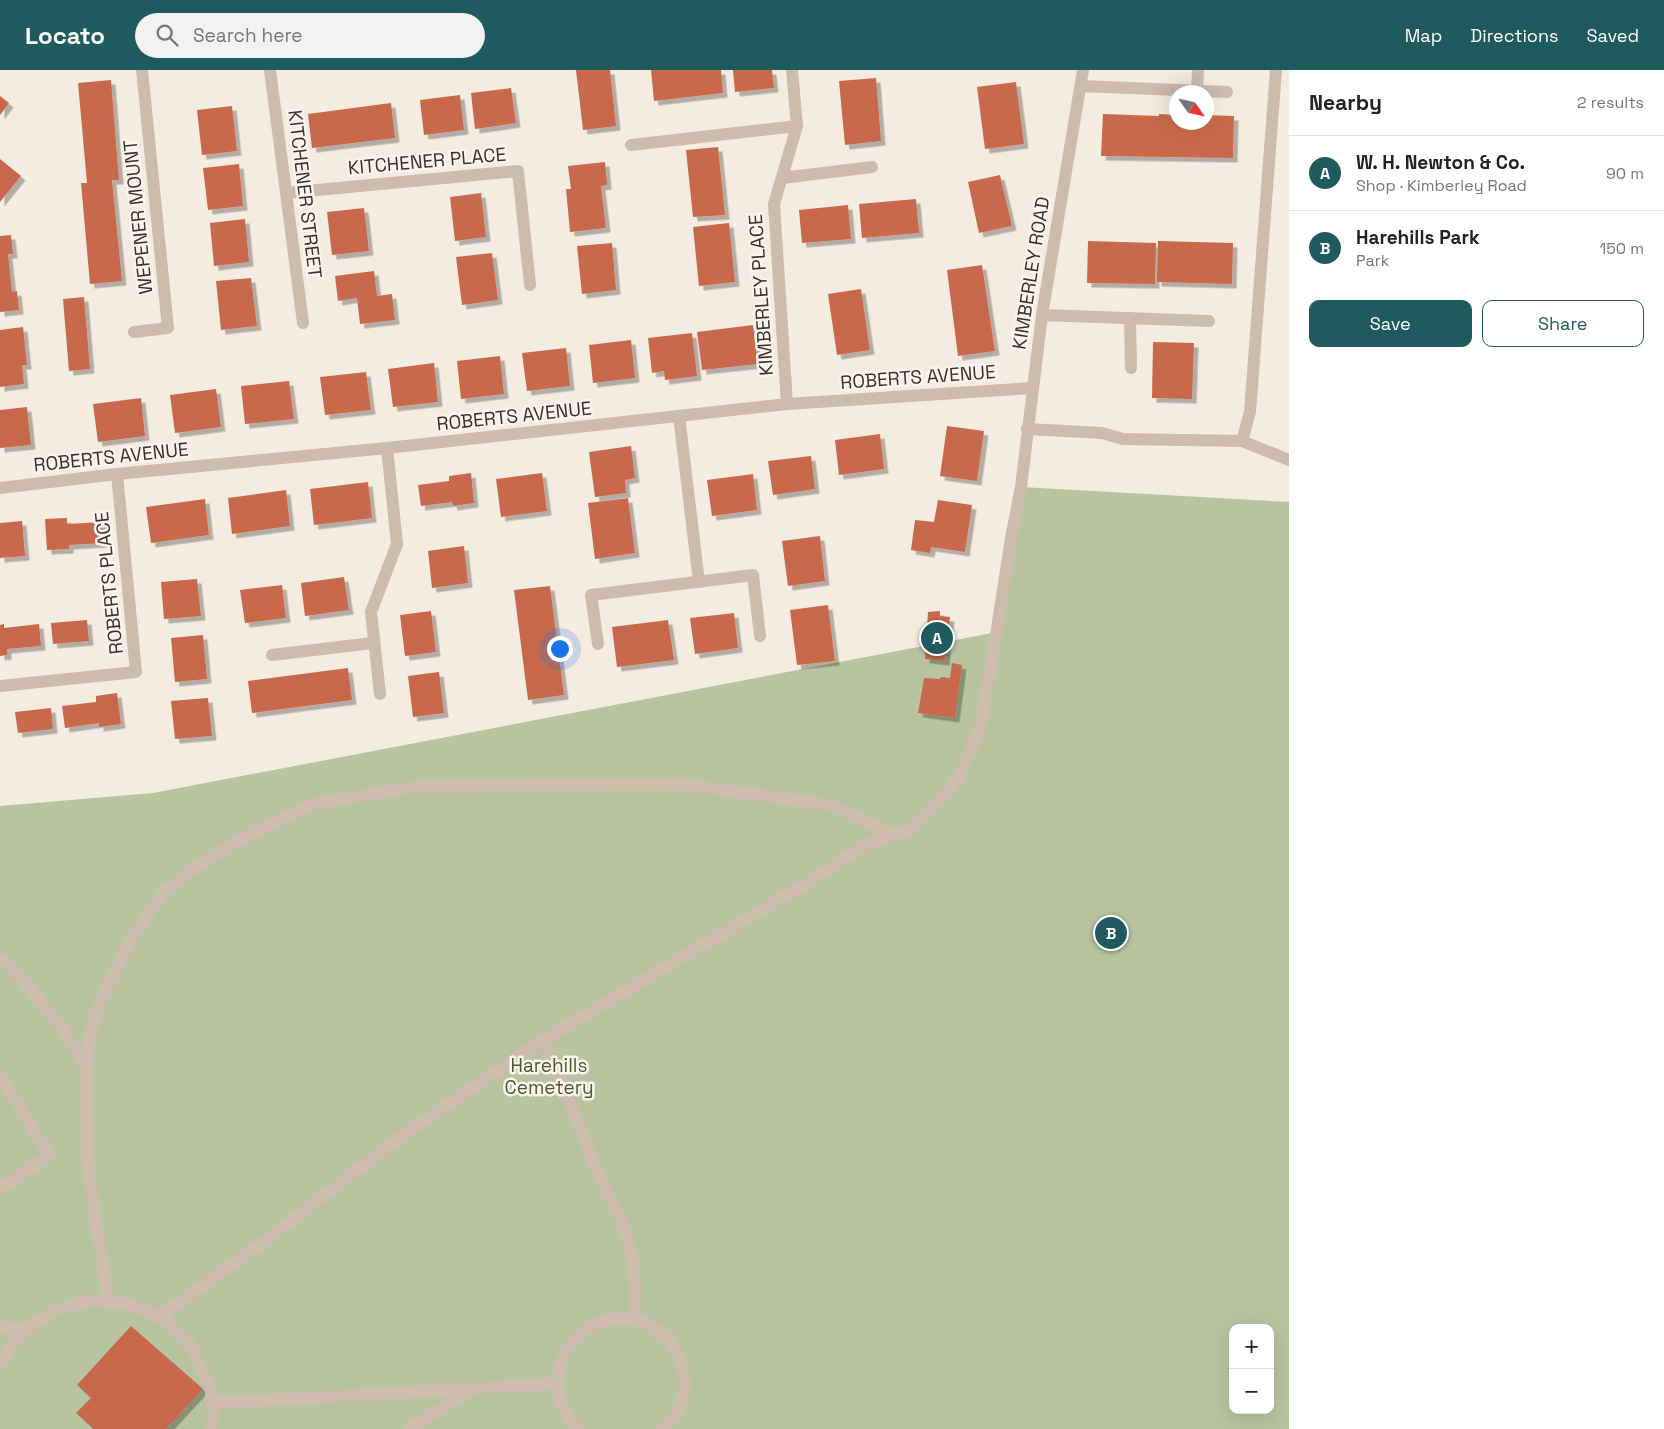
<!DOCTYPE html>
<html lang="en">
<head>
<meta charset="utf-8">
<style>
	:root { --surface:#fff; --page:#f2f2f2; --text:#222; --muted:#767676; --line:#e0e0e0; --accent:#1f5a5e }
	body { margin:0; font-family:"Space Grotesk",sans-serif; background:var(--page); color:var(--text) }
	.controls { position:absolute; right:15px; bottom:15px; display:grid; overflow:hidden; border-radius:10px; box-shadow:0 5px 20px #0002 }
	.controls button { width:45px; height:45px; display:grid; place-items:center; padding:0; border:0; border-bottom:1px solid var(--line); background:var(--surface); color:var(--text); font:25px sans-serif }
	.compass { position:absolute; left:1169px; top:15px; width:45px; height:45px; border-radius:50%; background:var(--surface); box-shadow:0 5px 20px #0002; rotate:124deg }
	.you { position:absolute; left:559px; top:578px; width:18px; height:18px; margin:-12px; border:4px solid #fff; border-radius:50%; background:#1a73e8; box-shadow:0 0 0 8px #1a73e833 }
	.badge { display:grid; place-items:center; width:32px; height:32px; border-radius:50%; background:var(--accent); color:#fff; font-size:16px; font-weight:700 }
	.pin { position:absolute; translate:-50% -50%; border:2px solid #fff; box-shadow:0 1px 5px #0006 }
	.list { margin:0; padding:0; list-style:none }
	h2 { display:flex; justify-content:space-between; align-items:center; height:65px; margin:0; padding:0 20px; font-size:21px }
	h2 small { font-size:16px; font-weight:400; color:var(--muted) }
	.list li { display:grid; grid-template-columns:32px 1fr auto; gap:15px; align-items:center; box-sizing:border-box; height:75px; padding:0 20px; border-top:1px solid var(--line) }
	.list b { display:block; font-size:19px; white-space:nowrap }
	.list p { margin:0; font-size:16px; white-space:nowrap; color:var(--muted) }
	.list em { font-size:16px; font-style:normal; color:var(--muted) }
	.actions { display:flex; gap:10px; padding:15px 20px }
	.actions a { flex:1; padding:11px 0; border:1px solid var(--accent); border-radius:10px; text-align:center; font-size:18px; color:var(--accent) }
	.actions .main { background:var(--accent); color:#fff }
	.icon { flex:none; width:28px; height:28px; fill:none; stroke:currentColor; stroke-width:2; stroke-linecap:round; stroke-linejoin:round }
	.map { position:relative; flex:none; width:1289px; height:1359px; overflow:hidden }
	header { display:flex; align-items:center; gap:30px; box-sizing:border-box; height:70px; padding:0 25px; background:var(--accent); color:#fff }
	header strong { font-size:24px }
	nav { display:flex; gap:28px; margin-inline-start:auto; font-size:18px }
	.search { width:350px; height:45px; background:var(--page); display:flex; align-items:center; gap:12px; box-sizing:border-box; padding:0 18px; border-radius:28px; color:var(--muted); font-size:19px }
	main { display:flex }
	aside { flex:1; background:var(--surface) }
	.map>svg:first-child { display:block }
	.green { fill:#b8c4a0; fill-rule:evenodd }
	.building { fill:#c8694b; filter:url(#shadow) }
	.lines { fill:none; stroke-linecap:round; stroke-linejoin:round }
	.minor { stroke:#cdbbac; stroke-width:12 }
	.labels { text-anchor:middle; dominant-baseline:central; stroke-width:5; stroke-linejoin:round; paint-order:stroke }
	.street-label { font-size:19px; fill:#3b302b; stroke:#fbf5ee }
	.park-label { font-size:19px; fill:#4a5a2e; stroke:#fbf5ee }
</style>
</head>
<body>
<header>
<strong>Locato</strong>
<div class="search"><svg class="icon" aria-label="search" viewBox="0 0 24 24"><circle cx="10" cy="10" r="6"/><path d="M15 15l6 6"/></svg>Search here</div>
<nav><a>Map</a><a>Directions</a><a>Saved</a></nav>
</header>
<main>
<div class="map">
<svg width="1289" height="1359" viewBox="0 0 1289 1359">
	<defs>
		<filter id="shadow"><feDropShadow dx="4.5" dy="4.5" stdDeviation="0" flood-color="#0004"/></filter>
	</defs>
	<rect width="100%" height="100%" fill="#f4ebe1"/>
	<path class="green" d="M 1021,417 L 1289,432 L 1289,1359 L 0,1359 L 0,736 L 153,723 L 992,563 ZM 1233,1258 L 1270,1258 L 1270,1340 L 1233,1340 Z"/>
	<g class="building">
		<polygon points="576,0 610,0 616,56 583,60"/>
		<polygon points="651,0 721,0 723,23 654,31"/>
		<polygon points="733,0 772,0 774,18 735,22"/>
		<polygon points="876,8 881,71 845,75 839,11"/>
		<polygon points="111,10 119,110 112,110 122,211 90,214 81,113 87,113 78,13"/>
		<polygon points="1016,12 1024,74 985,79 977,17"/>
		<polygon points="511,18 516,53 475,59 471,23"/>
		<polygon points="460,25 464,60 424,65 420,30"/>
		<polygon points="0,26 9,33 0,45"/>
		<polygon points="391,33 395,68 312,78 308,44"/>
		<polygon points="232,36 237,81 202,85 197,40"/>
		<polygon points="1103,44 1159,46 1159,44 1176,45 1176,52 1206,52 1206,45 1234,46 1233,88 1101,86"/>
		<polygon points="718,77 725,145 693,147 686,80"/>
		<polygon points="0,89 21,106 0,132"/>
		<polygon points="605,92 607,115 601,116 606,158 570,162 566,119 571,119 568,96"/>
		<polygon points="239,94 243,136 208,140 203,98"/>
		<polygon points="1000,105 1012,156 979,163 968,112"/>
		<polygon points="481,123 486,167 455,171 450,127"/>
		<polygon points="916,129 919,163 862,168 859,134"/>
		<polygon points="848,135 851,169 802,173 799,140"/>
		<polygon points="364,138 369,181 332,185 327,142"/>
		<polygon points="245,149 249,192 214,196 210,153"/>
		<polygon points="729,153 735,212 699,216 693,157"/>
		<polygon points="11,165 13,184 8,184 12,222 17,221 19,240 0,242 0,166"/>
		<polygon points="1088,171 1156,173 1155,214 1087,213"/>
		<polygon points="1158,171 1233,173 1232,214 1157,212"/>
		<polygon points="612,173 616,220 582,224 577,176"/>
		<polygon points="492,183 498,230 462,235 456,187"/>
		<polygon points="982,195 995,281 958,286 947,200"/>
		<polygon points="374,201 377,226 392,224 395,250 360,254 357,228 338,231 335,206"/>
		<polygon points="251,208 257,256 221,260 216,211"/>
		<polygon points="861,219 870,280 837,285 828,224"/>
		<polygon points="84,227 90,299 69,301 63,229"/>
		<polygon points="753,255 758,294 702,300 697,262"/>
		<polygon points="23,257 27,295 22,295 24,314 0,317 0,260"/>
		<polygon points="692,263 697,306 665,310 664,301 652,303 648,268"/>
		<polygon points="631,270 635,308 593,313 589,275"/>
		<polygon points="1153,272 1194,273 1192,329 1152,328"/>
		<polygon points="566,278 570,316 527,321 522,283"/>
		<polygon points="500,286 504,324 461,329 457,291"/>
		<polygon points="434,293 438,332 393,337 388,299"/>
		<polygon points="366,302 371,340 325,345 320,307"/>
		<polygon points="289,311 294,349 245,354 241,316"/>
		<polygon points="216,319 221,357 175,363 170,325"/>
		<polygon points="141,328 145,366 98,372 93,334"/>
		<polygon points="27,337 31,375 0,378 0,340"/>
		<polygon points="947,356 984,361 977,411 940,406"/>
		<polygon points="880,364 884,399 839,405 835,370"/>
		<polygon points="631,376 635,408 625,410 626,423 595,427 589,382"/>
		<polygon points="811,386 815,419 773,425 768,391"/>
		<polygon points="471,403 474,433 453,436 452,432 421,436 418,415 449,411 449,406"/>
		<polygon points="542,403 547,441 501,447 496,409"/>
		<polygon points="753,404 757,440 712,446 707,410"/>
		<polygon points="368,412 372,448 314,455 310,419"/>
		<polygon points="286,420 290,456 232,464 228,428"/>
		<polygon points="628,428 635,483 595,489 588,433"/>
		<polygon points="205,429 209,465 151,473 146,437"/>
		<polygon points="938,430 972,435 965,482 931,477 930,483 911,480 915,450 934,452"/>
		<polygon points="67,448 67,454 102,452 103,473 69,475 69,479 47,480 45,449"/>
		<polygon points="22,451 25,486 0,488 0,453"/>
		<polygon points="820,466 825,511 788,516 782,471"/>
		<polygon points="464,476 468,513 432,518 428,481"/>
		<polygon points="344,507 349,540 305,546 301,513"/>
		<polygon points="197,509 201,546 164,549 161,512"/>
		<polygon points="282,515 286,548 245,553 240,520"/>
		<polygon points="550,516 564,625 528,630 514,520"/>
		<polygon points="828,535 835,591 797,595 790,540"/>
		<polygon points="431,541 436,582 405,586 400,545"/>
		<polygon points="940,541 940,546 950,547 945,591 925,589 928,542"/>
		<polygon points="734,543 738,578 695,584 690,548"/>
		<polygon points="87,550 89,571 53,574 51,553"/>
		<polygon points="668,550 674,590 617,597 612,557"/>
		<polygon points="4,554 4,558 39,554 41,576 7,579 7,585 0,586 0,555"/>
		<polygon points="203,565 207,609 175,612 171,568"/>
		<polygon points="952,593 962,595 955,648 918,643 924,608 940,609 941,607 950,608"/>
		<polygon points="348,598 352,630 252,643 248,611"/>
		<polygon points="439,602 444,643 413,647 408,606"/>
		<polygon points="117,623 121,654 99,657 99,653 65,658 62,636 96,632 96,626"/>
		<polygon points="208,628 212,666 175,669 171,631"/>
		<polygon points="51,638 53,659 18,663 15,642"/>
		<polygon points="131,1256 203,1319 166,1359 94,1359 76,1343 91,1328 77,1315"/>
	</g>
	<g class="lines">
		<g class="minor">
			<polyline points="270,0 303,253"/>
			<polyline points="1081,16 1227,22"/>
			<polyline points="1197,21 1198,0"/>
			<polyline points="631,75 797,56"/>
			<polyline points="782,108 872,97"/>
			<polyline points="286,123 518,101 530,215"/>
			<polyline points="1042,245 1209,251"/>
			<polyline points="1130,248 1131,298"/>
			<polyline points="134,262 168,258 142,0"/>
			<polyline points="787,334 774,134 797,56 792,0"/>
			<polyline points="679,346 699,512"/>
			<polyline points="1027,359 1102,363 1123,369 1242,371 1289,390"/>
			<polyline points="1242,371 1250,342 1276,0"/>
			<polyline points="0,418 117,404 387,378 787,334 1032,318"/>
			<polyline points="598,574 591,525 753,505 760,566"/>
			<polyline points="272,585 373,573"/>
			<polyline points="0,616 136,602 117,404"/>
			<polyline points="380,624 371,542 397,474 387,378"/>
			<polyline points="0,889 10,897 59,952 86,997 94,945 132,868 164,822 205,791 253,762 314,734 419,716 682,714 830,735 894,765"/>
			<polyline points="544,969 601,1111 624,1157 633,1190 636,1222 634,1250"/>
			<polyline points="86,997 87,1081 95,1147 109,1232"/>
			<polyline points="0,1005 49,1085 0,1119"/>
			<polyline points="159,1247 269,1168 399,1068 535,975 807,813 864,775 912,759 959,707 979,661 992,591 1011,468 1021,417 1042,245 1083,0"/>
			<polyline points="0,1255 22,1262"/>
			<polyline points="0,1294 22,1262 55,1240 91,1230 130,1234 159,1247 189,1272 211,1320 213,1346 211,1359"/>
			<polyline points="212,1333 539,1315 558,1312"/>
			<polyline points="409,1359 470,1320"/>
			<path d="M 580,1359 C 568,1350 558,1332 557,1316 C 557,1312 558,1306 559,1301 C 560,1287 569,1275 578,1265 C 587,1256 599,1251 612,1249 C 673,1240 711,1320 662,1359"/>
		</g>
	</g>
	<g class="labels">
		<g class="street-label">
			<text transform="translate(427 91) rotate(-5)">KITCHENER PLACE</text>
			<text transform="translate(305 124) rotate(83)">KITCHENER STREET</text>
			<text transform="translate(138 147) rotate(-96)">WEPENER MOUNT</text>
			<text transform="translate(1031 203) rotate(-81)">KIMBERLEY ROAD</text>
			<text transform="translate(761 225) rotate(-94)">KIMBERLEY PLACE</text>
			<text transform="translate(918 307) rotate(-4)">ROBERTS AVENUE</text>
			<text transform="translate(514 346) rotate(-6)">ROBERTS AVENUE</text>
			<text transform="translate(111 387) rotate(-6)">ROBERTS AVENUE</text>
			<text transform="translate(109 513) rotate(-96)">ROBERTS PLACE</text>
		</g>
		<g class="park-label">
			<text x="549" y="995">Harehills<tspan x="549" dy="22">Cemetery</tspan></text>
		</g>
	</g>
</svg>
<div class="controls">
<button>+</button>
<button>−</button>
</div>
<svg class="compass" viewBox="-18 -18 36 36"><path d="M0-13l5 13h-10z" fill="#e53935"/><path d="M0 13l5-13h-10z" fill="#767676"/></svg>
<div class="you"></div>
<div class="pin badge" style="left:937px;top:568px">A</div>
<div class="pin badge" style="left:1111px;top:863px">B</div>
</div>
<aside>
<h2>Nearby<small>2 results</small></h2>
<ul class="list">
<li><span class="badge">A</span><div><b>W. H. Newton &amp; Co.</b><p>Shop · Kimberley Road</p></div><em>90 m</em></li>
<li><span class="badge">B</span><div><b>Harehills Park</b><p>Park</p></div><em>150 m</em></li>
</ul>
<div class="actions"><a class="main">Save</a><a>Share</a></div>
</aside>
</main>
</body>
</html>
